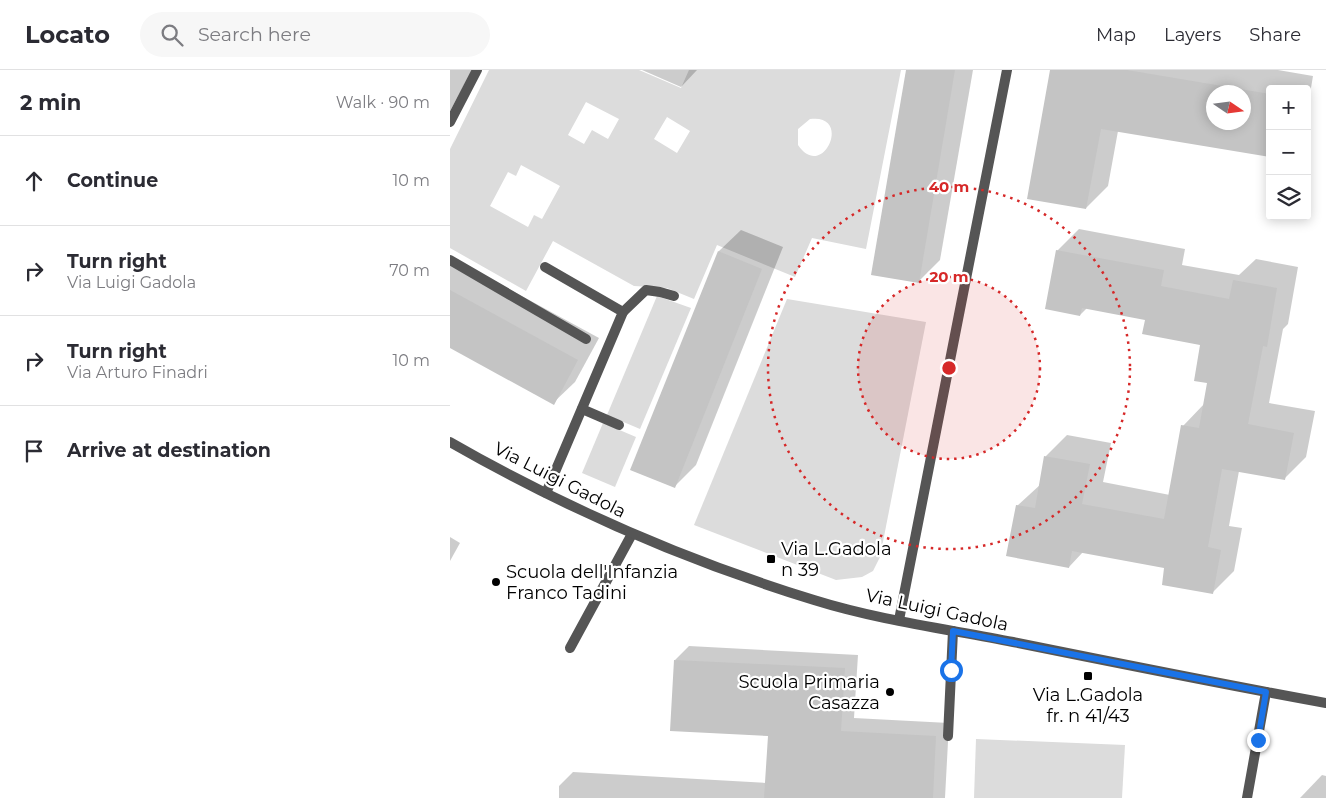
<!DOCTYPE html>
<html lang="en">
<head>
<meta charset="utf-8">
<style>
	:root { --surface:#fff; --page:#f7f7f7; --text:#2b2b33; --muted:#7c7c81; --line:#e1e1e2 }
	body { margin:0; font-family:Montserrat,sans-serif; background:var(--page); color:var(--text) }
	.controls { position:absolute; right:15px; top:15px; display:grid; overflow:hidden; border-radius:5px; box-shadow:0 2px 12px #0003 }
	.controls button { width:45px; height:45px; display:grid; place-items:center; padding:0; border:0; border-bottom:1px solid var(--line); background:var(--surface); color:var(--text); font:25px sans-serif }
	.compass { position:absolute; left:756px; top:15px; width:45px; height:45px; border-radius:50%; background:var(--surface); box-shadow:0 2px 12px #0003; rotate:103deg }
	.stop { position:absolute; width:15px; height:15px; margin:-11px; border:4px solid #1a73e8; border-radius:50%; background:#fff }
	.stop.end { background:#1a73e8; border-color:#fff; box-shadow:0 1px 5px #0008 }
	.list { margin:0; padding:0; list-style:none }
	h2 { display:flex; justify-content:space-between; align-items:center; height:65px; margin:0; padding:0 20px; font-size:21px }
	h2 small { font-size:16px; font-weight:400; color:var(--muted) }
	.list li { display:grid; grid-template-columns:32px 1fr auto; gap:15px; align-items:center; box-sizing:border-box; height:90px; padding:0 20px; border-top:1px solid var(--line) }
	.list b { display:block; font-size:19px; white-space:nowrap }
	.list p { margin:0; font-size:16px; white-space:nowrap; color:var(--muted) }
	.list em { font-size:16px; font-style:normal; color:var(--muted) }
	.icon { flex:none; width:28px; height:28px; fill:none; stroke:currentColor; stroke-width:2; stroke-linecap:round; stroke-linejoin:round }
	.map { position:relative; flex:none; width:876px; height:728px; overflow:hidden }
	header { display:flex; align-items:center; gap:30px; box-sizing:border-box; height:70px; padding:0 25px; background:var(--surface); border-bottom:1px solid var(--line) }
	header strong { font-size:24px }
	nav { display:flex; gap:28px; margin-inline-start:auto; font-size:18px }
	.search { width:350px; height:45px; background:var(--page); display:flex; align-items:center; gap:12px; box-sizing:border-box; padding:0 18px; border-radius:28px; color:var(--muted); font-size:19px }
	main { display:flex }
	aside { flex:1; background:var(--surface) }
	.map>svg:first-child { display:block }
	.green { fill:#dcdcdc; fill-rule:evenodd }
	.shadow { fill:#0003; fill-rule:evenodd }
	.building { fill:#c4c4c4; fill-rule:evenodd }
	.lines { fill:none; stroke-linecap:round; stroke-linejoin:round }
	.lane { stroke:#555; stroke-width:10 }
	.street { stroke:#555; stroke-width:10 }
	.route { stroke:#1a73e8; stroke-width:6 }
	.ring { fill:none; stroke:#d62828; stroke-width:2.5; stroke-dasharray:2.5 5 }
	.poi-dot { fill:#000; stroke:#fff; stroke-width:2 }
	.labels { text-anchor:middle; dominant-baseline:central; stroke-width:4.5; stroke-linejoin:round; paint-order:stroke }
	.street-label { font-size:18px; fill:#000; stroke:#fff }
	.poi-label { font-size:18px; fill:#000; stroke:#fff; text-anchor:start }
	.centre { fill:#d62828; stroke:#fff; stroke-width:2.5 }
	.ring-label { font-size:15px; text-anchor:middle; font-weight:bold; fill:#d62828; stroke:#fff; stroke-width:4.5; stroke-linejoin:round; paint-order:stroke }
</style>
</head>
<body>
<header>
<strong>Locato</strong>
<div class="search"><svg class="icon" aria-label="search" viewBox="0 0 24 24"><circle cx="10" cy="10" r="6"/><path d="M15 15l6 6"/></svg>Search here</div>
<nav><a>Map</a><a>Layers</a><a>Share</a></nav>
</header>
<main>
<aside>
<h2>2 min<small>Walk · 90 m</small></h2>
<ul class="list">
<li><svg class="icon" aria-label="ahead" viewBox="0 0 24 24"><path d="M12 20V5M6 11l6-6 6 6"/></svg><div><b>Continue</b></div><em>10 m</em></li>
<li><svg class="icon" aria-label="right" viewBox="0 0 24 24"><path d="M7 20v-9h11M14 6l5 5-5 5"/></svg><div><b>Turn right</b><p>Via Luigi Gadola</p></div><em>70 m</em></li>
<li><svg class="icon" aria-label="right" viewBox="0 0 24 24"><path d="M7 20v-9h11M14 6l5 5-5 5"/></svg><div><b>Turn right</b><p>Via Arturo Finadri</p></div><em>10 m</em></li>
<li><svg class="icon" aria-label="arrive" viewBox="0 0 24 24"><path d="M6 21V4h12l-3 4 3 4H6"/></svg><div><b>Arrive at destination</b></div></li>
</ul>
</aside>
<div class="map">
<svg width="876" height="728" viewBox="0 0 876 728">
	<rect width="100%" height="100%" fill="#fff"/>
	<g class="green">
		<path d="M 39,0 L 189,0 L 231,18 L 239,0 L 451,0 L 416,179 L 362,168 L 345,207 L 267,175 L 244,229 L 217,218 L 184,216 L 103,171 L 76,221 L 0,178 L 0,79 ZM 136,32 L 169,49 L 158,69 L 142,60 L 134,74 L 118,65 ZM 217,47 L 240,61 L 227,83 L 204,69 ZM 360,49 C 403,43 373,112 348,75 L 348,59 ZM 71,95 L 110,116 L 92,149 L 84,145 L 78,157 L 40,136 L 58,102 L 66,106 Z"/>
		<polygon points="207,226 241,238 190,359 157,345"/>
		<polygon points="337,229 476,252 430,487 423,501 412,507 386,510 244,455"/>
		<polygon points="153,353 186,367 165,417 132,403"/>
		<polygon points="526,669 675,675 672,728 524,728"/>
	</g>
	<g class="shadow">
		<polygon points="0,0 22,0 0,41"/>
		<polygon points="192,0 247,0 231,17"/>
		<polygon points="457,0 523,0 490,190 468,212"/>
		<path d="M 601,0 L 828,0 L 863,6 L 857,42 L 857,19 L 820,19 L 820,86 L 668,61 L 658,116 L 636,138 ZM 764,22 L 794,22 L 794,52 L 764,52 Z"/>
		<polygon points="629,159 735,179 732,195 789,205 806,189 848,197 838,254 833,259 819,333 865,341 856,387 834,409 789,401 779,456 792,458 784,501 762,523 716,497 633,482 619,497 567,436 591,414 596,386 617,365 661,373 653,412 720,425 733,356 755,333 759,312 752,274 697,249 637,238 630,245 607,181"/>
		<polygon points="291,160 333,177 246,395 224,417 269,181"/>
		<polygon points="0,187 149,268 125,312 103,333 0,277"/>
		<polygon points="0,467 10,473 0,491"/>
		<polygon points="239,576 408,585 404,648 499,653 495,728 109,728 109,716 123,702 317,713 319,665 225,590"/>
		<polygon points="872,705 876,706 876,728 850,728"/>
	</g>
	<g class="building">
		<polygon points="456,0 505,0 469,213 421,205"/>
		<path d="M 600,0 L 677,0 L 820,24 L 820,87 L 651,59 L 636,139 L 577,129 ZM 764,22 L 794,22 L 794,52 L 764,52 Z"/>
		<polygon points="606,180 714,200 711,216 779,229 783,210 827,218 817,277 813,276 798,354 844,363 835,410 772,399 758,477 771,480 763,524 712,515 714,498 622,481 619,498 556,486 566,435 585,438 594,386 640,394 632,434 714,449 731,355 749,358 757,313 744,311 750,275 692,264 695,250 632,238 630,246 595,239"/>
		<polygon points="268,181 312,199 225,418 180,400"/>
		<polygon points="0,220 128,290 104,335 0,278"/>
		<polygon points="224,590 395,598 391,661 486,666 483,728 314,728 318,666 220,661"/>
	</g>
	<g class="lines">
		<g class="lane">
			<polyline points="0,52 27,0"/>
			<polyline points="0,190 136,269"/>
			<polyline points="95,197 173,242 96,423"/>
			<polyline points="173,242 196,220 210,222 224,226"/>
			<polyline points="132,339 169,355"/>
			<polyline points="120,578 182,464"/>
			<polyline points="498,666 503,561"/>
		</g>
		<g class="street">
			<path d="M 0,372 C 115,438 237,491 364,530 C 428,550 497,559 563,572 C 667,593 771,614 876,633"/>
			<polyline points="449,550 557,0"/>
			<polyline points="797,728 816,622"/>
		</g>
	</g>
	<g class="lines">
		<polyline class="route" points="501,600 503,561 816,622 808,670"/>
	</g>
	<circle cx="499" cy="298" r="91" fill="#d62828" fill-opacity=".12"/>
	<g class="ring">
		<circle cx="499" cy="298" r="91"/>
		<circle cx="499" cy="298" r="181"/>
	</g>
	<g class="poi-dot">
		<rect x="316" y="484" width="10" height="10" rx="2.5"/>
		<circle cx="46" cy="512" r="5"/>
		<rect x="633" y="601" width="10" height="10" rx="2.5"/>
		<circle cx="440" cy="622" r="5"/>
	</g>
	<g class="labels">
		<g class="street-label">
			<text transform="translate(110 410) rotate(27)">Via Luigi Gadola</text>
			<text transform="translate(487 540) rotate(12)">Via Luigi Gadola</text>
		</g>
		<g class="poi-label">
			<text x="331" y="479">Via L.Gadola<tspan x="331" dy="21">n 39</tspan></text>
			<text x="56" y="502">Scuola dell'Infanzia<tspan x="56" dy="21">Franco Tadini</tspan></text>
			<text x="430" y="612" text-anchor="end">Scuola Primaria<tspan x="430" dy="21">Casazza</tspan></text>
			<text x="638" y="625" text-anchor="middle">Via L.Gadola<tspan x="638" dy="21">fr. n 41/43</tspan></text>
		</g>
	</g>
	<circle cx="499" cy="298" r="8" class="centre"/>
	<g class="ring-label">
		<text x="499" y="122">40 m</text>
		<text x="499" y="212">20 m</text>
	</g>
</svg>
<div class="controls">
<button>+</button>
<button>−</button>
<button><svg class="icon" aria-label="layers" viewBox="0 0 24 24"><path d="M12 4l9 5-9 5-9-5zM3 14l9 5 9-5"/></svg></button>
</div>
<svg class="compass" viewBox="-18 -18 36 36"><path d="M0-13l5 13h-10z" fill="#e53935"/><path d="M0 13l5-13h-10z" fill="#7c7c81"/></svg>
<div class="stop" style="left:501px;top:600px"></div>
<div class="stop end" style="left:808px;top:670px"></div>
</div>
</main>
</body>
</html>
